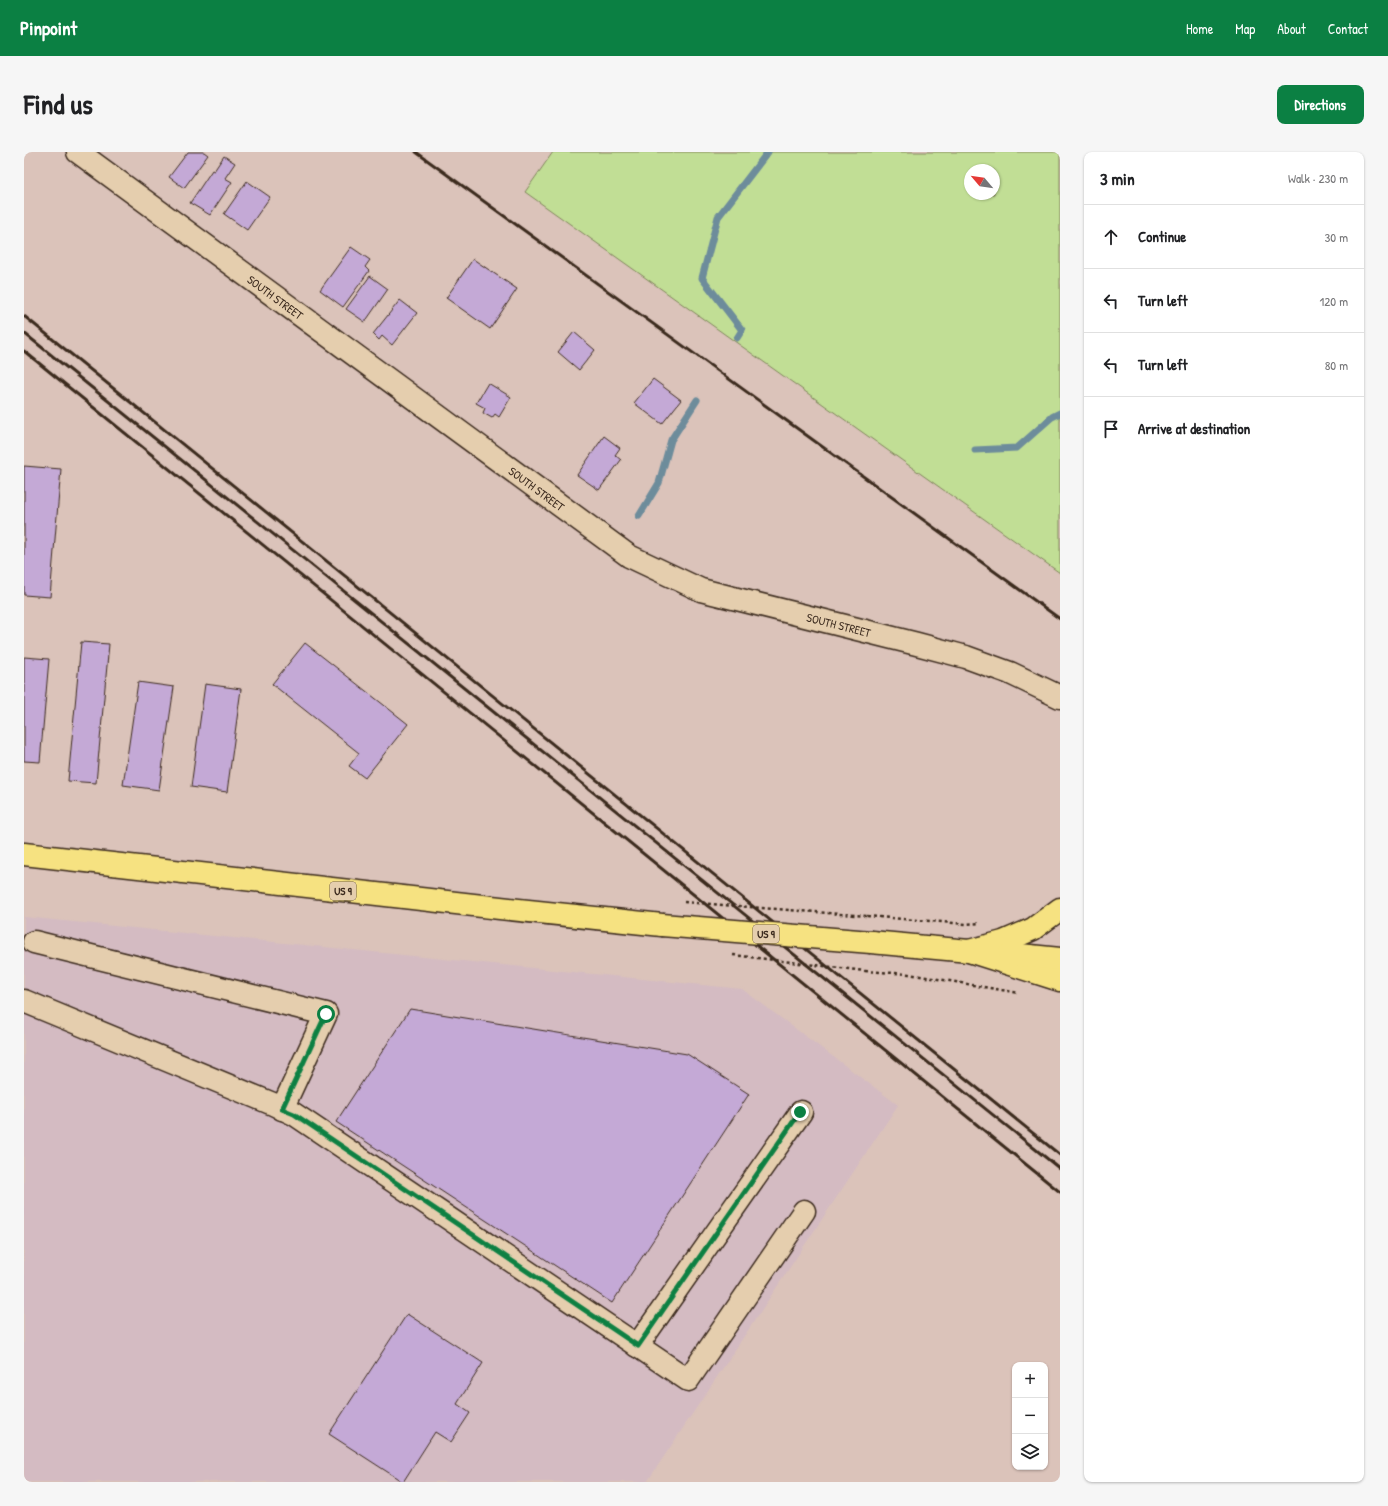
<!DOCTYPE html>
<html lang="en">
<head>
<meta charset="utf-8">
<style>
	:root { --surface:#fff; --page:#f6f6f6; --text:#202124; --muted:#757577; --line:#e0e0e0; --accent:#0b8043 }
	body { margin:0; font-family:"Patrick Hand",sans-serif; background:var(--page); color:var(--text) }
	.controls { position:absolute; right:12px; bottom:12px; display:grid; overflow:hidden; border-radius:8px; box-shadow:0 1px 3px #0004 }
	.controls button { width:36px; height:36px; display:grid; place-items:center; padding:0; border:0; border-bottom:1px solid var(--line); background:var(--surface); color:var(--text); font:20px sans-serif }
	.compass { position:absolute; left:940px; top:12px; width:36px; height:36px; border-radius:50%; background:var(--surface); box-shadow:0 1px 3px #0004; rotate:299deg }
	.stop { position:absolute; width:12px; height:12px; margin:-9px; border:3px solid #0b8043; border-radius:50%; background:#fff }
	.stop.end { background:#0b8043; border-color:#fff; box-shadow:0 1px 4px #0008 }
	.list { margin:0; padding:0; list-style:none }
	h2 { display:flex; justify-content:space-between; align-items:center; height:52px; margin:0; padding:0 16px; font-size:17px }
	h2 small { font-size:13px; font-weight:400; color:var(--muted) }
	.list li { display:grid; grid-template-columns:26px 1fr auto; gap:12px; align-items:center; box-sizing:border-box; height:64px; padding:0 16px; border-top:1px solid var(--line) }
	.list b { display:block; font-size:15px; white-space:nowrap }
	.list em { font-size:13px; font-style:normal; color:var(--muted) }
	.icon { flex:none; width:22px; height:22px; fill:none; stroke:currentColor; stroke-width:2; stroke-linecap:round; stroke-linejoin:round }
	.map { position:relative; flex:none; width:1036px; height:1330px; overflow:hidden; border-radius:8px }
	header { display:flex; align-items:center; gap:24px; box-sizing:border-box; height:56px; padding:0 20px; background:var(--accent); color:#fff }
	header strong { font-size:19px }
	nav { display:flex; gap:22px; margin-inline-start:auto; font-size:14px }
	.intro { display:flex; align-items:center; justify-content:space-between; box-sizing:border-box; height:96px; padding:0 24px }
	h1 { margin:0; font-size:28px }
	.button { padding:10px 18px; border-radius:8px; background:var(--accent); color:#fff; font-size:14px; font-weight:700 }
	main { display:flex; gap:24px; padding:0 24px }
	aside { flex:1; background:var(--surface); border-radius:8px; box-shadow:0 1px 3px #0004 }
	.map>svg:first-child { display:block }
	.built { fill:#d4bbc2 }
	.green { fill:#c1de95; stroke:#7e845a; fill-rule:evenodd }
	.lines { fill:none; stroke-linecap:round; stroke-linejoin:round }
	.stream { stroke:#6d8c9b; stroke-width:7 }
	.building { fill:#c4a9d6; stroke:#3b2a1e }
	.minor-casing { stroke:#3b2a1e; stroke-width:25 }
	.major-casing { stroke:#3b2a1e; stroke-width:25 }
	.path { stroke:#3b2a1e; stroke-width:2.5; stroke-dasharray:3 3; stroke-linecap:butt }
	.minor { stroke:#e5ceae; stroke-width:22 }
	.major { stroke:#f6e281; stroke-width:22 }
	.rail { stroke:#3b2a1e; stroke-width:3 }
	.major-bridge-casing { stroke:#3b2a1e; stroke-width:25; stroke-linecap:butt }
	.path-bridge { stroke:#3b2a1e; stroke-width:2.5; stroke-dasharray:3 3; stroke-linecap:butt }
	.major-bridge { stroke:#f6e281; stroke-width:22 }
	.route { stroke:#0b8043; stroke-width:5 }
	.labels { text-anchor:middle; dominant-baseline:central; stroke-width:3; stroke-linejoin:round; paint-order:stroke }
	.shield { fill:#e5ceae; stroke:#6e5b49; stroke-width:1 }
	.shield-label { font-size:11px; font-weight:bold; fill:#3b2a1e }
	.street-label { font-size:12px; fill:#3b2a1e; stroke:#e5ceae }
</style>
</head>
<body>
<header>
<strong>Pinpoint</strong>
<nav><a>Home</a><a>Map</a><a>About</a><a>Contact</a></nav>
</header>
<div class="intro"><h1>Find us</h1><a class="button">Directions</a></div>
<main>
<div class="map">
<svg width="1036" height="1330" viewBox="0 0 1036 1330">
	<rect width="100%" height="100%" fill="#dbc3ba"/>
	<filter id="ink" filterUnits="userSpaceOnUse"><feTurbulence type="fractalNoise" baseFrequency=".025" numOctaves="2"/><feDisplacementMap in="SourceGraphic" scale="8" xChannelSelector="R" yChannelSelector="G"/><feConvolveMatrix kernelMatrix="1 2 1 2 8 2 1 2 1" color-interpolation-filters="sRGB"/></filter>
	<g filter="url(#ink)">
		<polygon class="built" points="0,765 718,837 874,953 623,1330 0,1330"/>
		<path class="green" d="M 529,0 L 1036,0 L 1036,421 L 501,40 ZM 946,18 L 970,18 L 970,42 L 946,42 Z"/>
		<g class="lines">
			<g class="stream">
				<polyline points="713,186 718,178 678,126 694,65 744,0"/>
				<polyline points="951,298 993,296 1028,265 1036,261"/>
				<polyline points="615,364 635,331 647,288 673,248"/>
			</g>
		</g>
		<g class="building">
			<polygon points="164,0 180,0 184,3 160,36 145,25"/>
			<polygon points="200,4 211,11 201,26 208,30 186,63 166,51 188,18 190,19"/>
			<polygon points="223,29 246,45 223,78 200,62"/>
			<polygon points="327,95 346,108 341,115 345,119 319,155 296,138"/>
			<polygon points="449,107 493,137 466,177 422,146"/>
			<polygon points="346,124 364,137 341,170 322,157"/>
			<polygon points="376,148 393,161 368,193 358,184 355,188 349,182"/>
			<polygon points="550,180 571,198 555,218 534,200"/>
			<polygon points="629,227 657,248 638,272 610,251"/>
			<polygon points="464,231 487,245 475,265 471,262 468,266 459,261 461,256 452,251"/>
			<polygon points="580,284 596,296 591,303 597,308 575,338 553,323"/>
			<polygon points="0,314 37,317 26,445 0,443"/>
			<polygon points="57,490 85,492 72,631 44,629"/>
			<polygon points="281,491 384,572 341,626 325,614 335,601 248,532"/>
			<polygon points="0,505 25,507 16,610 0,609"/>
			<polygon points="114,530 150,535 135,638 99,633"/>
			<polygon points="181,532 217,537 203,640 167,635"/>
			<polygon points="386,857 663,902 725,942 588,1151 312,970"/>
			<polygon points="383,1162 459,1211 433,1252 446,1261 427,1290 411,1280 379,1330 305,1282"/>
		</g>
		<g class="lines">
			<g class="minor-casing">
				<g id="minor">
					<path id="s1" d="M 54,0 L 605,404 L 677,438 L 893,492 L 942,505 L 986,521 L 1036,545"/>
					<polyline points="10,790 302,862 258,957"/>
					<polyline points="0,849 249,952 270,962 664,1228 780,1059"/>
					<polyline points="613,1194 777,960"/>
				</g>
			</g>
			<g class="major-casing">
				<g id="major">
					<polyline points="0,702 476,756 638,773"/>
					<polyline points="847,790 945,799 1036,828"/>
					<polyline points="945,799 979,790 1009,777 1036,757"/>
					<polyline points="986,802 1036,807"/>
				</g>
			</g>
			<g class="path">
				<polyline points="843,764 942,772 956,771"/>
				<polyline points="841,819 885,822 995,841"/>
			</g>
			<use href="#minor" class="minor"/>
			<use href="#major" class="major"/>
			<g class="rail">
				<polyline points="392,0 1036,467"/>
				<polyline points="0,164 1036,1003"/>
				<polyline points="0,181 1036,1017"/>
				<polyline points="0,199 1036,1040"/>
			</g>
			<g class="major-bridge-casing">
				<polyline id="major-bridge" points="638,773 847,790"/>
			</g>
			<g class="path-bridge">
				<polyline points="660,750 843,764"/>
				<polyline points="709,803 841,819"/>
			</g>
			<use href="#major-bridge" class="major-bridge"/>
		</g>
	</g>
	<g class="lines" filter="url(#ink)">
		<polyline class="route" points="302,862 258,957 270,962 614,1194 776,960"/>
	</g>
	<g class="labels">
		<g class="shield">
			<rect x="306" y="730" width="26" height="18" rx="3"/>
			<rect x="729" y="773" width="26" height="18" rx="3"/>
		</g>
		<g class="shield-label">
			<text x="319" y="739">US 9</text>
			<text x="742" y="782">US 9</text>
		</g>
		<g class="street-label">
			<text stroke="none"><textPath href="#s1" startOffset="245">SOUTH STREET</textPath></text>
			<text stroke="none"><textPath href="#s1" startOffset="569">SOUTH STREET</textPath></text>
			<text stroke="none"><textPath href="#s1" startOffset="905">SOUTH STREET</textPath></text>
		</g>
	</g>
</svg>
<div class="controls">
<button>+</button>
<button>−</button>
<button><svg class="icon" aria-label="layers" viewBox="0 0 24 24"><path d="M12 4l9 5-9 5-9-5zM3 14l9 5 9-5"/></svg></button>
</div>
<svg class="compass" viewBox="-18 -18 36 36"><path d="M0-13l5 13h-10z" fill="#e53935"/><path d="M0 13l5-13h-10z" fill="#757577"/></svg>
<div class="stop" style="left:302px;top:862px"></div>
<div class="stop end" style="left:776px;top:960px"></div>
</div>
<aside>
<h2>3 min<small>Walk · 230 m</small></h2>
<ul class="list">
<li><svg class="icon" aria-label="ahead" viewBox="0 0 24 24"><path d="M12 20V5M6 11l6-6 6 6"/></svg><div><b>Continue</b></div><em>30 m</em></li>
<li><svg class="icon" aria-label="left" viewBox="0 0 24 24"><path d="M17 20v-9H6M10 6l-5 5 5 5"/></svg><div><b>Turn left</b></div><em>120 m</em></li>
<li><svg class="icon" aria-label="left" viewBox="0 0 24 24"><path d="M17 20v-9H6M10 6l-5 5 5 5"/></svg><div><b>Turn left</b></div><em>80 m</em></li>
<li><svg class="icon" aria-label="arrive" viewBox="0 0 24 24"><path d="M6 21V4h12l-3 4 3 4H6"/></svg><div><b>Arrive at destination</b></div></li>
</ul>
</aside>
</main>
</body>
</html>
